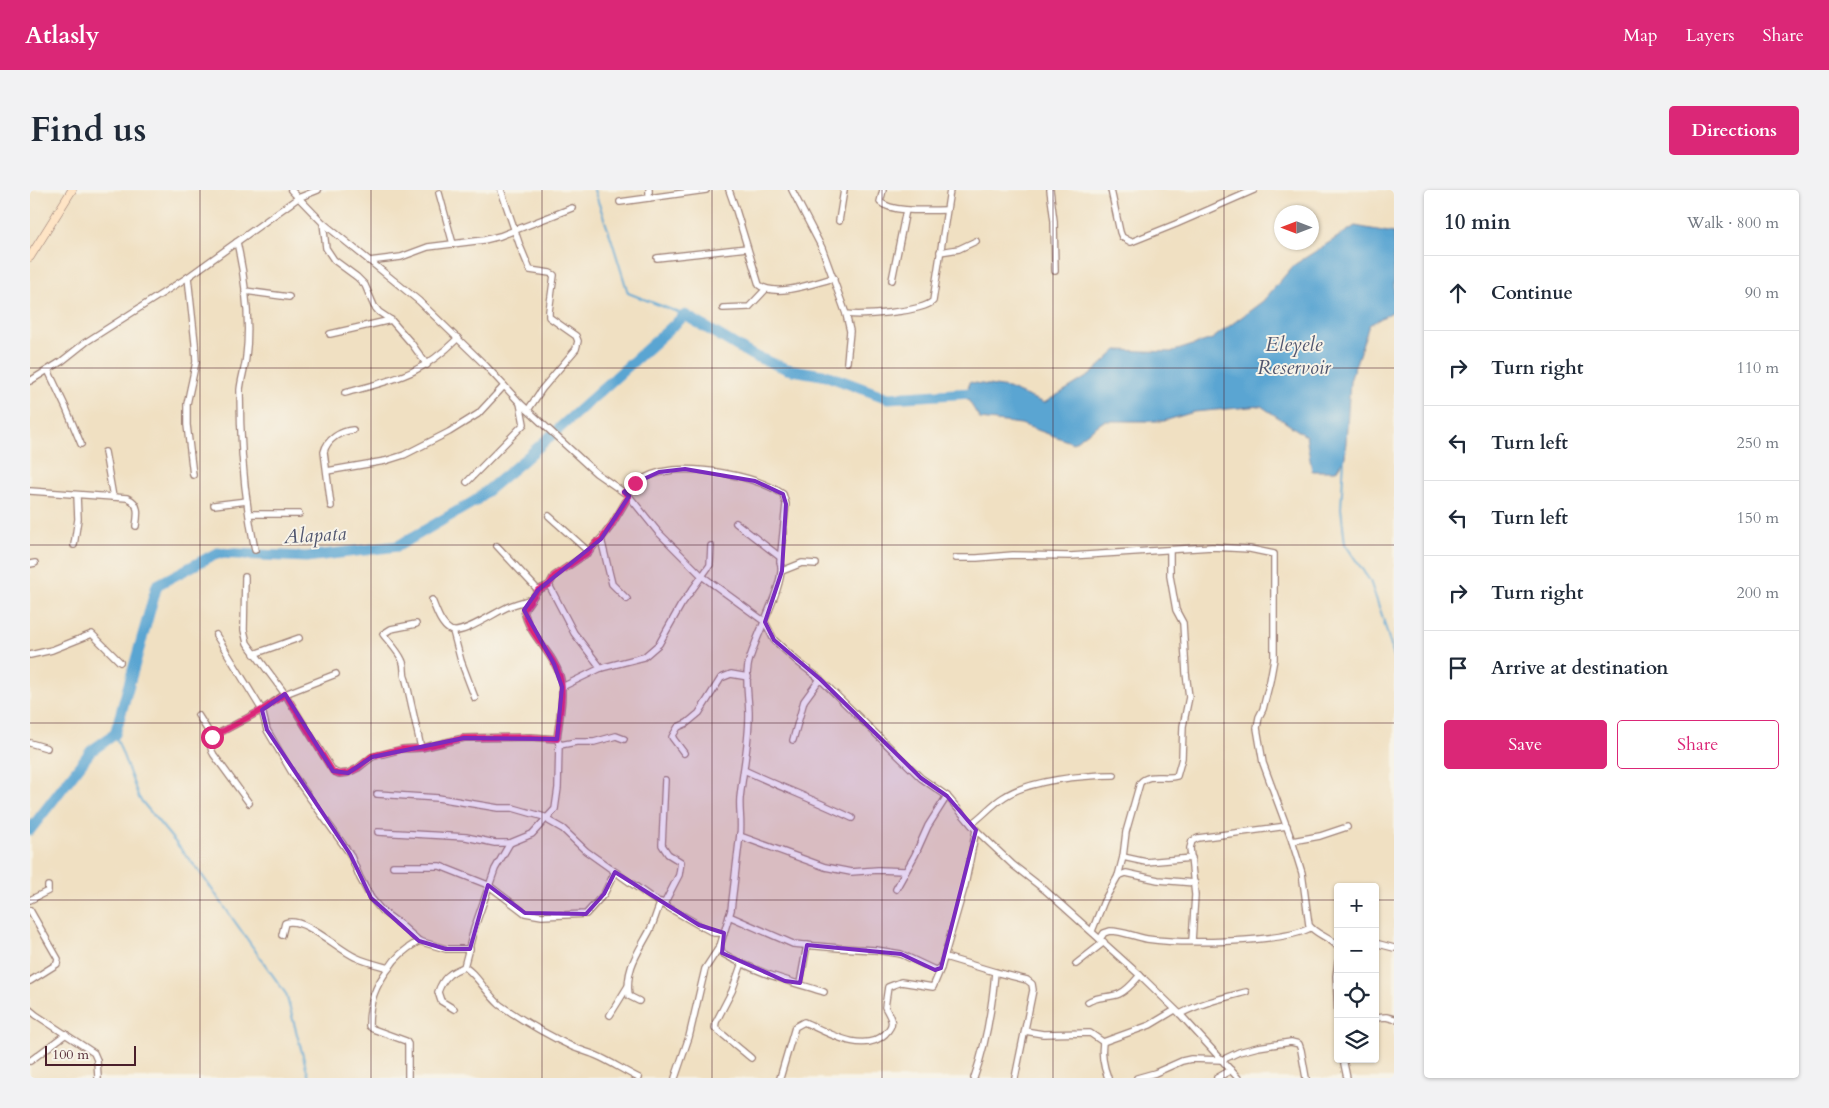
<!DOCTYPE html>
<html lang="en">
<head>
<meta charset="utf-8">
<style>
	:root { --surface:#fff; --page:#f2f2f3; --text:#1f2937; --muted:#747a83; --line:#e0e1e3; --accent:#db2777 }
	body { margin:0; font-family:Cardo,serif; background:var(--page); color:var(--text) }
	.controls { position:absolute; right:15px; bottom:15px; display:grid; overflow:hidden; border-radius:5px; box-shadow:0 1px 4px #0004 }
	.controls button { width:45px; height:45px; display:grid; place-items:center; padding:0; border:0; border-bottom:1px solid var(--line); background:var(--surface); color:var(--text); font:25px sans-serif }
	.compass { position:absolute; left:1244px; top:15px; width:45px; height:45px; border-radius:50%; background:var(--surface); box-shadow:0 1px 4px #0004; rotate:270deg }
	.scale { position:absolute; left:15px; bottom:12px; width:91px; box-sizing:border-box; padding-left:5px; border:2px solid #4a1f2b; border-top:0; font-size:14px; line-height:18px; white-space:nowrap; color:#4a1f2b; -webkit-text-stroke:4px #f7f3e8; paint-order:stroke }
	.stop { position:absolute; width:15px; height:15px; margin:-11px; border:4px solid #db2777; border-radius:50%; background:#fff }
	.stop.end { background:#db2777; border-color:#fff; box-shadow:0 1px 5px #0008 }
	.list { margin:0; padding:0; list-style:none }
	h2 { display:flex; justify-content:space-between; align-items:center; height:65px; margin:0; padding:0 20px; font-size:21px }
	h2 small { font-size:16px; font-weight:400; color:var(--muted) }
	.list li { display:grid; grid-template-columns:32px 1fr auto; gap:15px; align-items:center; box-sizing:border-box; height:75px; padding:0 20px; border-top:1px solid var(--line) }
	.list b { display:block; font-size:19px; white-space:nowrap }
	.list em { font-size:16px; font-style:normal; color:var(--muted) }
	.actions { display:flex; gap:10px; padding:15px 20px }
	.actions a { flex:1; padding:11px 0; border:1px solid var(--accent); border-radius:5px; text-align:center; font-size:18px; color:var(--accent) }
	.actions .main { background:var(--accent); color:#fff }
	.icon { flex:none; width:28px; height:28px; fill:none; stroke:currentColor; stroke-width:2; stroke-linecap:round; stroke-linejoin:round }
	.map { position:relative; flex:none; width:1364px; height:888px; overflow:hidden; border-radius:5px }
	header { display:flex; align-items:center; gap:30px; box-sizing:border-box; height:70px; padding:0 25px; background:var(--accent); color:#fff }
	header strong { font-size:24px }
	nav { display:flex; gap:28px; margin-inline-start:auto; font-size:18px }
	.intro { display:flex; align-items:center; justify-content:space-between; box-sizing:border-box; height:120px; padding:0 30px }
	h1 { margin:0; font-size:35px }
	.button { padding:12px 22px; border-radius:5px; background:var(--accent); color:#fff; font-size:18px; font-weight:700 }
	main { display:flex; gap:30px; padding:0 30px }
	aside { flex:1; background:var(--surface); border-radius:5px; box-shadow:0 1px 4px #0004 }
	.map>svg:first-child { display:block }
	.water { fill:#5aa5d2; stroke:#52627e }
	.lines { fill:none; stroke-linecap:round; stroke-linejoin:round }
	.stream { stroke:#5aa5d2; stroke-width:2 }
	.river { stroke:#5aa5d2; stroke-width:11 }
	.street-casing { stroke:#9d8076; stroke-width:8 }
	.secondary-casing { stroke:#9d8076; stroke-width:9 }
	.street { stroke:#fff; stroke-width:5.5 }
	.secondary { stroke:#fee4c5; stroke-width:8 }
	.route { stroke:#db2777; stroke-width:6 }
	.marked { fill:#7b2cbf; fill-opacity:0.2; stroke:#7b2cbf; stroke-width:4; stroke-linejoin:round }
	.grid { fill:none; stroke:#4a1f2b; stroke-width:1; stroke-opacity:0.55 }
	.labels { text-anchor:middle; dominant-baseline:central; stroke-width:4; stroke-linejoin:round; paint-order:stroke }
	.water-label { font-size:20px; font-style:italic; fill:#50556e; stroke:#f7f3e8 }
</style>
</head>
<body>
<header>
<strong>Atlasly</strong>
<nav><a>Map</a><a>Layers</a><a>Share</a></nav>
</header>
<div class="intro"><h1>Find us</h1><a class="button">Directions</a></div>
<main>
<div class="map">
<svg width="1364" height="888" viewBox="0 0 1364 888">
	<rect width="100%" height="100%" fill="#f7f3e8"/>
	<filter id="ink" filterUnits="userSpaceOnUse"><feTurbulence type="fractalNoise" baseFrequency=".02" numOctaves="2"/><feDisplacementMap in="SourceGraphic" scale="10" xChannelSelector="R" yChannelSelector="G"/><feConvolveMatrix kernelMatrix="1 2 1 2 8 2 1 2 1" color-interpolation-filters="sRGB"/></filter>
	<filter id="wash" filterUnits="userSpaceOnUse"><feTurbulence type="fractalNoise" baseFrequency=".0096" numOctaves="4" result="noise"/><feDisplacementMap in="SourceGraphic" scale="20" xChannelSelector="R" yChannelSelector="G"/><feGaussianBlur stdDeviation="1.12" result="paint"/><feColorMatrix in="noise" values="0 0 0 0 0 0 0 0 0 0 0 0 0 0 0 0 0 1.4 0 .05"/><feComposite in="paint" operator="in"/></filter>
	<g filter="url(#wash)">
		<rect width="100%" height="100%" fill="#f0e0c2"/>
		<polygon class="water" points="1325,36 1364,43 1364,121 1339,135 1320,191 1315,267 1306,281 1282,281 1276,246 1231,216 1164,222 1134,231 1074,231 1043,253 991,234 950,229 937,208 939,192 978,198 1014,213 1060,185 1087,160 1141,162 1182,149 1233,111 1264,75"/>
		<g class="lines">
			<g class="stream">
				<polyline points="564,0 581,48 598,103 655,125"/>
				<polyline points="1314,269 1311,318 1315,354 1340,391 1353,428 1364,467"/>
				<polyline points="85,544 109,608 169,681 256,804 279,888"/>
			</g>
			<polyline class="river" points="0,640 61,561 85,544 127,395 187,363 276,367 368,356 445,311 494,270 655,125 722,165 757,179 798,186 858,208 942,203 952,206"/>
		</g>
	</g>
	<g filter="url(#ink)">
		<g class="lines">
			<g class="street-casing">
				<g id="street">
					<polyline points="261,0 293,33 389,111 456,176 490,213 566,283 599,306 628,342 672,386 735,432 744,450 768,472 790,489 891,588 917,606 946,640 983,675 1015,700 1114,789 1150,824 1208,888"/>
					<polyline points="471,0 490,56 500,80 520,83 524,85 519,121 519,127 546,146 548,151 546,159 512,199 498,220"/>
					<polyline points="619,0 619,8"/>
					<path d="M 699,0 L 706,20 L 729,95 C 746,108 784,93 804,88"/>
					<path d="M 762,0 L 792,58 L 816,124 C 832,126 892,122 903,111 L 920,0"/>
					<path d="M 853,0 L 850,12 C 862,23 900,20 916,20"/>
					<polyline points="1020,0 1024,31 1025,81"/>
					<polyline points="1081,0 1090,42 1092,47 1101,52 1146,34 1224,0"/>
					<polyline points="409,3 423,54"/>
					<polyline points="590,12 676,0"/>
					<polyline points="809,31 814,0"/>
					<polyline points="293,33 296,58 304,70 327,87 335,95 344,116 349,122 361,130 382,154 397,175"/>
					<path d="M 207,52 C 215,89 221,129 216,167 C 215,178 211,189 210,200 C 210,255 214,307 225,360"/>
					<polyline points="910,62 929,59 946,51"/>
					<polyline points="627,68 717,58"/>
					<polyline points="339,71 371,67 398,57 454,50 470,46 542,18"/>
					<polyline points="158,87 165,153 166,172 157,214 157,235 163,285"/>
					<polyline points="862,90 876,20"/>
					<polyline points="215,101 259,107"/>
					<polyline points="693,118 719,117 735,100"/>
					<polyline points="816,124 820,141 817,172"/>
					<polyline points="300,144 361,130"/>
					<polyline points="18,180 36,218 51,254"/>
					<polyline points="0,191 32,171 56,152 158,87 268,8 288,0"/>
					<path d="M 315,203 C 365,189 390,186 428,148"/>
					<polyline points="75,262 83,307"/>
					<polyline points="297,281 355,271 374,265 419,242 448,224 474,196"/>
					<polyline points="437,292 494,234 490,213"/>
					<path d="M 0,301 L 97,308 C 110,313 108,324 106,336"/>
					<polyline points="184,315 217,311"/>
					<path d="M 301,316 L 294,262 C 297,249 311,241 323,240"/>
					<polyline points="219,324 269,324"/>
					<polyline points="519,326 559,362"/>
					<polyline points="706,333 750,367"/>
					<polyline points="571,349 582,394 597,409"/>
					<polyline points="44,355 48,329 47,305"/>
					<polyline points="467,356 508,400"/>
					<path d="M 926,368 L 947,368 L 983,365 L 1040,366 L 1182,357 L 1220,359 L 1244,364 L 1244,469 L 1240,491 L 1233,519 L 1229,527 L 1227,538 L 1233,573 L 1262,651 L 1272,683 L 1279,735 C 1286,745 1300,747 1308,757"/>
					<polyline points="0,374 5,373"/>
					<polyline points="752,381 772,373 786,374"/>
					<polyline points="215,387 214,440 217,453 255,504 303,581 309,584 318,583 328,578 342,567 372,559 391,558 434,548 500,547 527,549"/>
					<polyline points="519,395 544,443 571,478"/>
					<path d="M 402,410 C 406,419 410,434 420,440 C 431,447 468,420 480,416 C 487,413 495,411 502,409"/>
					<path d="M 386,434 L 361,439 L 353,444 C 359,452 368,461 372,470 C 376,477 372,483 376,490 L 391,558"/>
					<polyline points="423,441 431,471 445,508"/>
					<path d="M 186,445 L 232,520 L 182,547 C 180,555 180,559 184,565 L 219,613"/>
					<polyline points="224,464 269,448"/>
					<polyline points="0,465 22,460 62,444 90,472"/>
					<polyline points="306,484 255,504 232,520 237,540 264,586 320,664 330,688 341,708 352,721 371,735 389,751 416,759 440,759"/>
					<polyline points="532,497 571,478 614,467 629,454 651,415 680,375 681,356"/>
					<polyline points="168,525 182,547"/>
					<polyline points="763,550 774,511 790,489"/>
					<polyline points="0,553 17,558"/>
					<polyline points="529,553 530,555 546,552 564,552 586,546 594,549"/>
					<polyline points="654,563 642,547 648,537 657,533 669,523 691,488 701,484 718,487"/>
					<path d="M 714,580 C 750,597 787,611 822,628"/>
					<polyline points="347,604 408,608 468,618 483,618 518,628 519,631 533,639 556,661 622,708 669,735 684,743 694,743"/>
					<path d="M 941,634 C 953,626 962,614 974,607 C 999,590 1055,585 1084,585"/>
					<polyline points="348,642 436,647 465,653 480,653"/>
					<polyline points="1262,651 1290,646 1317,637"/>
					<polyline points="1093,667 1116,672 1162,668"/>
					<polyline points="363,676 410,676 458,695 495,723 512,726 556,724 574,704 585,682"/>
					<polyline points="1088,686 1096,683 1128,690 1165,693"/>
					<polyline points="866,699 885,665 898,636 917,606"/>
					<polyline points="0,710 18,701 18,696"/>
					<polyline points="634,714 649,685 651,672 638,664 632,655 635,590"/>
					<polyline points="0,720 28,769 27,774 0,791"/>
					<polyline points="699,726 763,754 809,758 846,760 871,764 905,780 911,778 935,695 946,640"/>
					<path d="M 1062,741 L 1074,711 L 1088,686 L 1093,667 L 1096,642 L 1110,593 C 1119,582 1135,590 1147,586 L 1152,568 L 1153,536 L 1159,507 L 1156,483 L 1153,433 L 1146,420 L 1140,386 L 1140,361"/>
					<path d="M 252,745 L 255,733 C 274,726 307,759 325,767 C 335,772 348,775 359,778 C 366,766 377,758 389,751"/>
					<path d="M 1070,749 L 1074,743 L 1080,741 C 1093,741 1105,747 1117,749 C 1151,754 1252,753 1280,738"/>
					<polyline points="1162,751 1165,705 1160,658 1162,651 1168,648 1257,636"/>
					<polyline points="1345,753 1364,758"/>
					<path d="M 690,756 L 692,763 C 724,782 759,791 794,802"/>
					<polyline points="915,767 965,782 997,790 1002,794 1003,800 985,888"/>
					<polyline points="1308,772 1306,786 1308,826"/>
					<polyline points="712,773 702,801 686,832 685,838 721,868"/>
					<polyline points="1046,774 1074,752"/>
					<path d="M 359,778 C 345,796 339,812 339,836 L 343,839 L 376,851 L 378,854 L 378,888"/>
					<polyline points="770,793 777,755"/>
					<path d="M 609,811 L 599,806 C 595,780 607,764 619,742 C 624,733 626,722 631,712"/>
					<path d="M 1058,812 C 1066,806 1079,808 1089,804 C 1098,800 1104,792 1110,785"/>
					<path d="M 424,819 L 411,811 L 408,802 C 413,788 420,782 434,777"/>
					<polyline points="0,820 6,825 64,863 67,870 68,888"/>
					<path d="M 1150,824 C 1171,813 1193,808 1216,802"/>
					<polyline points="580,825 598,796"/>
					<polyline points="1345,828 1356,827 1364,829"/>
					<polyline points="995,841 1013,844 1060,843 1073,852 1120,835 1145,820"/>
					<path d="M 1073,852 C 1071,865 1073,875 1078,888"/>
					<polyline points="1313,869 1317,888"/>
					<polyline points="0,871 36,844"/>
					<path d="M 609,888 C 594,881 580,871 565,865 C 558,862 550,860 543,857 C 519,846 492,830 470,815 C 459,806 443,780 434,777 L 444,739 L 465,679 L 480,653 L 502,644 L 525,619 L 528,598 L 529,553 L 527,549 C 529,531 535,503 530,486 C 523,462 498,445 494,420 L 508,400 L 519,395 L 524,386 L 559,362 L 566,353 L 571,349 L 581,336 L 599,306 L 594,302 C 605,293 617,285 631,282 C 664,275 725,285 753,304 L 756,314 L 750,372 C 758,391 721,453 718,476 C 715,491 719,509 719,525 C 719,553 713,580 710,608 C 709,621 712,633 710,646 L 795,677 L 821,682 L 848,680 L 875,681"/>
					<polyline points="645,888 659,847 675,779 690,756 701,720 710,644"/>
					<path d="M 750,888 L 765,837 L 774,832 C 797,842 833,865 855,844 C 866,833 861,829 855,817 L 858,797 L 871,792 L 903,797 L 911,778"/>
					<path d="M 944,888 C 956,854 962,819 965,782"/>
					<polyline points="1107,888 1125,883 1152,871 1161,869 1192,870 1209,862 1228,857 1261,852 1269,854 1271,860 1276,888"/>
					<polyline points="1187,888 1201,880"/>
				</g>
			</g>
			<g class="secondary-casing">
				<polyline id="secondary" points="0,67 42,0"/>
			</g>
			<use href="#street" class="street"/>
			<use href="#secondary" class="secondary"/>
		</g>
	</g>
	<g class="lines" filter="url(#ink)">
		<path class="route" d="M 182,547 L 232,520 L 255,504 L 303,582 L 309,584 L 318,583 L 328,578 L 342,566 L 372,559 L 391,558 L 434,548 L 500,547 L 527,549 C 529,531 535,503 530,486 C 523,462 498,445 494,420 L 508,400 L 519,395 L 524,386 L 559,362 L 566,352 L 571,350 L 581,336 L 599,306 L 594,302 L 605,293"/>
	</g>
	<path class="marked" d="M 655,279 L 725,291 L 753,304 L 756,314 L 752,381 L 735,432 L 744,450 L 790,489 L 891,588 L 917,606 L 946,640 L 911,778 L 905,780 L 871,764 L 777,755 L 770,793 L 755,791 L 692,763 L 694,743 L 669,735 L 585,682 L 574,704 L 556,724 L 495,723 L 458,695 L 440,759 L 416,759 L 389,751 L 341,708 L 320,664 L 237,540 L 232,520 L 255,504 L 303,581 L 318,583 L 342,567 L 434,548 L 527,549 L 532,497 L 524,474 L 494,420 L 508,400 L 571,349 L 599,306 L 594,302 L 605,293 L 629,282 Z"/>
	<path class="grid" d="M 170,0 L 170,888M 341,0 L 341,888M 512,0 L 512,888M 682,0 L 682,888M 852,0 L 852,888M 1023,0 L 1023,888M 1194,0 L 1194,888M 0,178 L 1364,178M 0,355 L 1364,355M 0,533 L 1364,533M 0,710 L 1308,710M 1345,710 L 1364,710"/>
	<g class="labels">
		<g class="water-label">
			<text x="1264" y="154">Eleyele<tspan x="1264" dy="23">Reservoir</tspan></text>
			<text transform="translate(285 345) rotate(-3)">Alapata</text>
		</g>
	</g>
</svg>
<div class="controls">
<button>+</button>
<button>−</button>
<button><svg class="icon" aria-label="locate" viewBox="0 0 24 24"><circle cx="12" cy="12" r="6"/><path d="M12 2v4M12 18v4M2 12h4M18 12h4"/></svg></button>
<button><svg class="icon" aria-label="layers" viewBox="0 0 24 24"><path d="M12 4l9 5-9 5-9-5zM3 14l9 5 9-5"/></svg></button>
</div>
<svg class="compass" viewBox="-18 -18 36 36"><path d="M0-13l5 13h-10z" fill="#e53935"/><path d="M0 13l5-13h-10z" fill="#747a83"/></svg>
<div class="scale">100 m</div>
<div class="stop" style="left:182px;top:547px"></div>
<div class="stop end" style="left:605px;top:293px"></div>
</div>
<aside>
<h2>10 min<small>Walk · 800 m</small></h2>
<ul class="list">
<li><svg class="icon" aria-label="ahead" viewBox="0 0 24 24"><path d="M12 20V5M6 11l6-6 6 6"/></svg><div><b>Continue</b></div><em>90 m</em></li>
<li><svg class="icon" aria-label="right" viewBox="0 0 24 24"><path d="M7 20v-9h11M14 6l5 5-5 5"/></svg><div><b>Turn right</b></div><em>110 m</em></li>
<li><svg class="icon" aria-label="left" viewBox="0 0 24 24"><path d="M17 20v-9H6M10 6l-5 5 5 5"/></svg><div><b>Turn left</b></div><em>250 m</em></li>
<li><svg class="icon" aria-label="left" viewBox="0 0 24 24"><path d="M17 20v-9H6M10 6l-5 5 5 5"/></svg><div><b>Turn left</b></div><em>150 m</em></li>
<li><svg class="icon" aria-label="right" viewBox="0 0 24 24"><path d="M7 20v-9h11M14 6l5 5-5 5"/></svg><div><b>Turn right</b></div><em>200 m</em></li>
<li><svg class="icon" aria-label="arrive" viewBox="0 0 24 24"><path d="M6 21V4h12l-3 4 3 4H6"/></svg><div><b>Arrive at destination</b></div></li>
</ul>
<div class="actions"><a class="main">Save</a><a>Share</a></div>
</aside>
</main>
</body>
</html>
